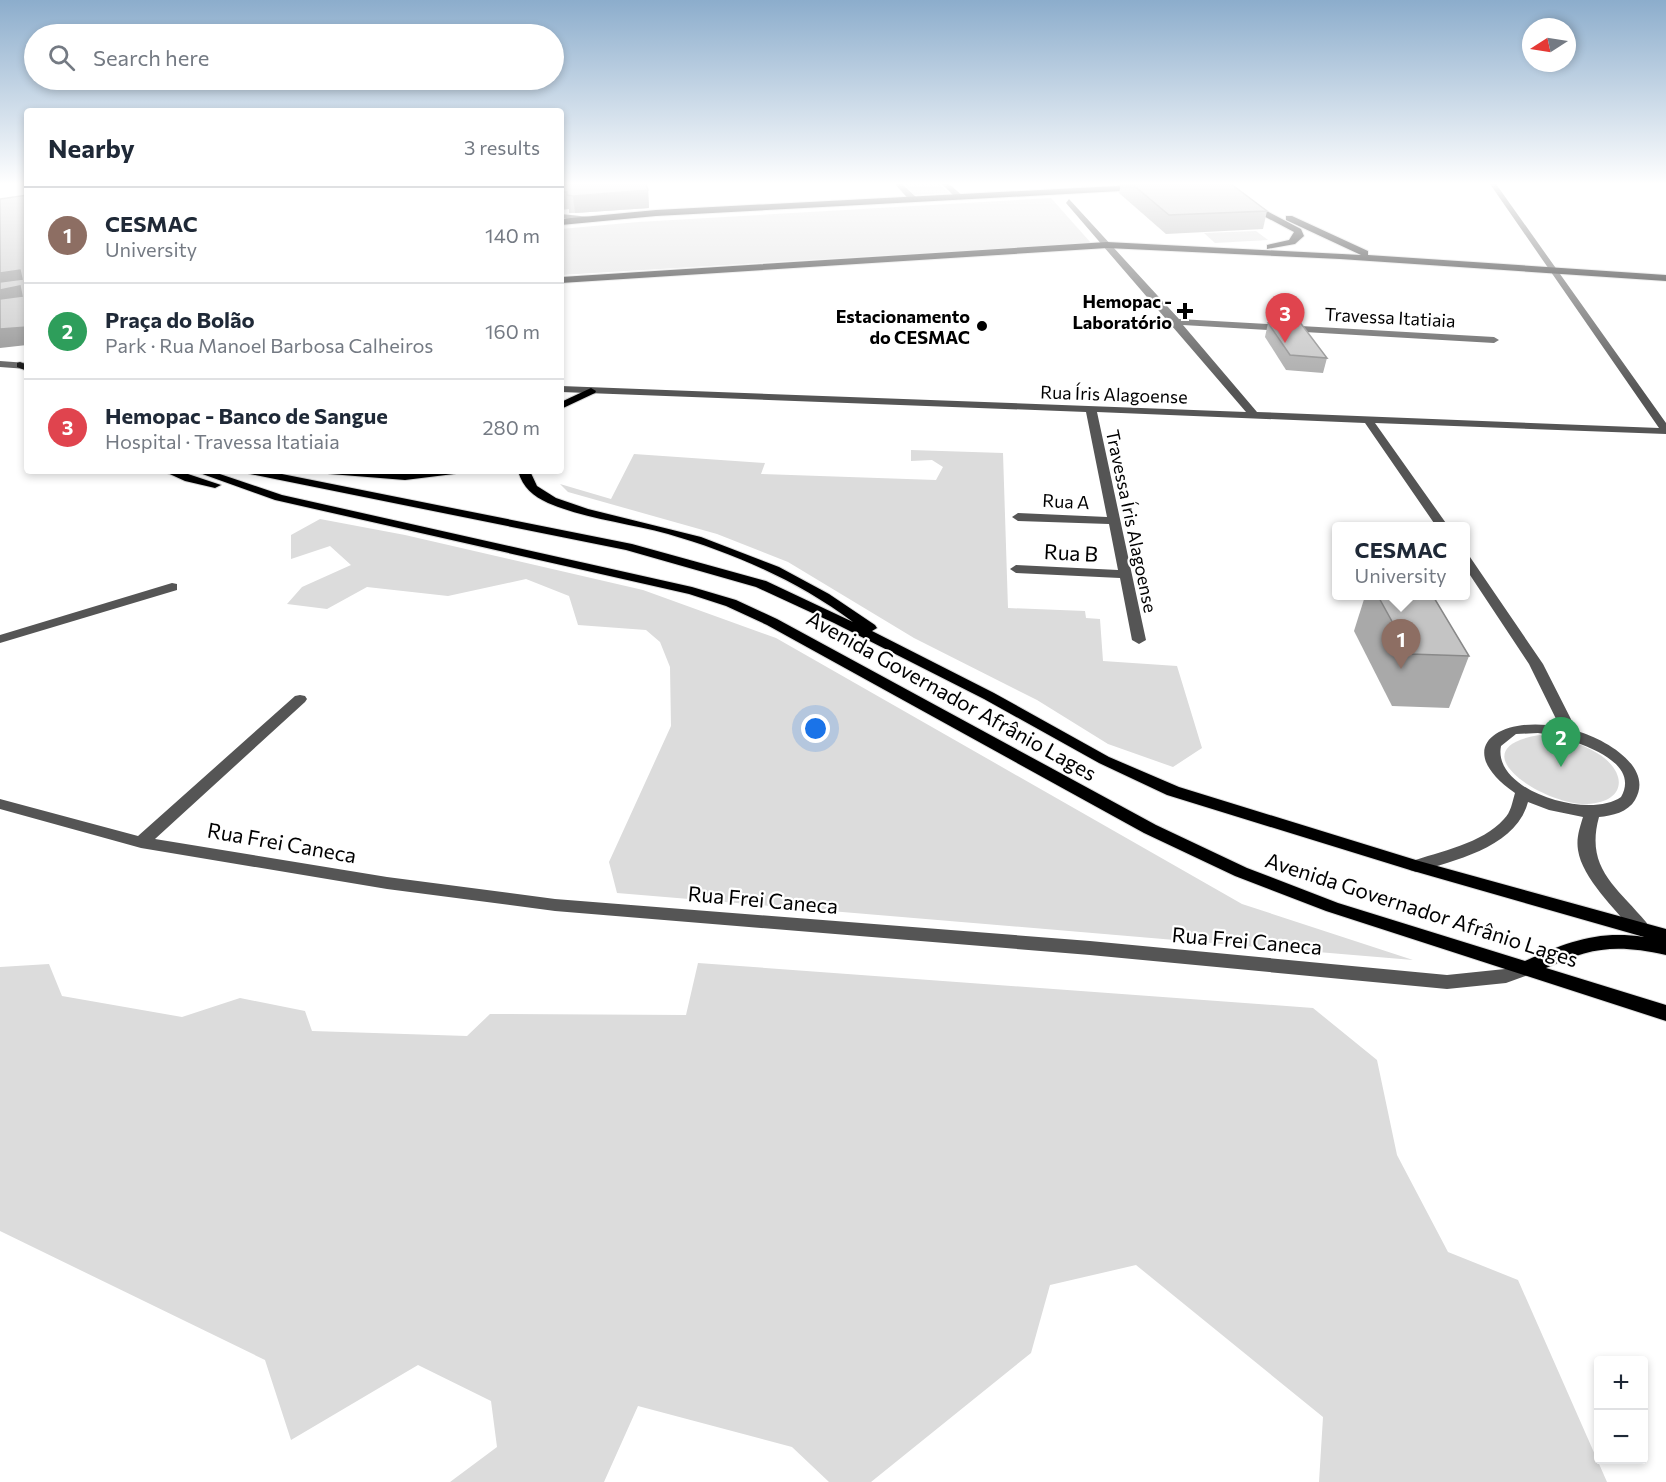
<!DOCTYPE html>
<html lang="en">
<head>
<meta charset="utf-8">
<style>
	:root { --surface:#fff; --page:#f6f6f7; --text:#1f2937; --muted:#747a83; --line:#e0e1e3; --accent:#2563eb }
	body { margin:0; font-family:Commissioner,sans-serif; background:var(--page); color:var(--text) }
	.controls { position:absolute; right:18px; bottom:18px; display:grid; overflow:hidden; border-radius:6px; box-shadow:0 3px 9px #0003 }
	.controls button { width:54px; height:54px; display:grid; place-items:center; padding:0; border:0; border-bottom:2px solid var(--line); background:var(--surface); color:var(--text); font:30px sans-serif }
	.compass { position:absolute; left:1522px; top:18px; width:54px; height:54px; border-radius:50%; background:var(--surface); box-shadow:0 3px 9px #0003; rotate:258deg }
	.you { position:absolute; left:816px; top:729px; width:21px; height:21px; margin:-15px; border:4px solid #fff; border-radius:50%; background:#1a73e8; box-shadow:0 0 0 9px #1a73e833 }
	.badge { display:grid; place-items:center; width:39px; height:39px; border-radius:50%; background:var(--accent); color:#fff; font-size:20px; font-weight:700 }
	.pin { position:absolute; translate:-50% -50px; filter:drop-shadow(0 2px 3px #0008) }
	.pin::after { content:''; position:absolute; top:32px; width:21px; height:18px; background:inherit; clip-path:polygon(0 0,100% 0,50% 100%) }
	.popup { position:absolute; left:1332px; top:522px; width:138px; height:78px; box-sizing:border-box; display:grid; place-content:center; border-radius:6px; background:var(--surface); filter:drop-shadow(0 2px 4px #0005); font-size:20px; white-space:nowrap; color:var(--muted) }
	.popup b { font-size:22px; color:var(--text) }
	.popup::after { content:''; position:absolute; left:50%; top:100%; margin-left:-12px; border:12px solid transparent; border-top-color:var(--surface) }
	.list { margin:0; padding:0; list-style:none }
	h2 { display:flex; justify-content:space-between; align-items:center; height:78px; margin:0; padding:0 24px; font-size:26px }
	h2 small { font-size:20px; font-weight:400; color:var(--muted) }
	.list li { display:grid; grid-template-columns:39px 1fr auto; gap:18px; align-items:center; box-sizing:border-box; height:96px; padding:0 24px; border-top:2px solid var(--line) }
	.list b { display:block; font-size:22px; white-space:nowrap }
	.list p { margin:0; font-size:20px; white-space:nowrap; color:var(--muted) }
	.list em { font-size:20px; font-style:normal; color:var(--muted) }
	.icon { flex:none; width:33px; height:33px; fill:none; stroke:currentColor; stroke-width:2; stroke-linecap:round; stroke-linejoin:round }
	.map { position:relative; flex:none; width:1666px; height:1482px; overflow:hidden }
	.search { position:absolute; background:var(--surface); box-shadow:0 3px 9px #0003; left:24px; top:24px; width:540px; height:66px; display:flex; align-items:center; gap:15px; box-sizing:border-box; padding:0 21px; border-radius:33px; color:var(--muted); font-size:22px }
	.panel { position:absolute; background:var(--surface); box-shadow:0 3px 9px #0003; left:24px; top:108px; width:540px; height:366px; border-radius:6px }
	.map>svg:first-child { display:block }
	.green { fill:#dcdcdc }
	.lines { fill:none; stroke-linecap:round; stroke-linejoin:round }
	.major-casing { stroke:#dbdbdb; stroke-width:2 }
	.highway-casing { stroke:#dbdbdb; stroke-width:2 }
	.minor { fill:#555; fill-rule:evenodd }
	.major { fill:#000; fill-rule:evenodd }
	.highway { fill:#000; fill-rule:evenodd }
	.wall { fill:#a9a9a9 }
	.shaded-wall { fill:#898989 }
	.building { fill:#c4c4c4; stroke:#898989; stroke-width:1.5 }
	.poi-dot { fill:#000; stroke:#fff; stroke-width:2 }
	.labels { text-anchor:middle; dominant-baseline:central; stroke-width:4.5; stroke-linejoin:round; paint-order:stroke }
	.far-poi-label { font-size:18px; font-weight:bold; fill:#000; stroke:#fff; text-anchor:end }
	.far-street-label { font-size:18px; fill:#000; stroke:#fff }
	.street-label { font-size:21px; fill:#000; stroke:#fff }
</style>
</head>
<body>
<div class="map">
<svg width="1666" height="1482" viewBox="0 0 1666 1482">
	<rect width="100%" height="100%" fill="#fff"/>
	<g class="green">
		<polygon points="903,184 939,184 949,193 914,195"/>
		<polygon points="1051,198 1091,243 561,275 561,229 638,222"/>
		<polygon points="1256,231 1268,240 1215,243 1204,233"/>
		<polygon points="911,450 1003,453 1008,608 1085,611 1086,618 1100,619 1103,661 1177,666 1202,748 1173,767 1108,744 1037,700 914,638 788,562 717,534 568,492 560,484 611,499 634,454 765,463 761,474 936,480 943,467 932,460 911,461"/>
		<polygon points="320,519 405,535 643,590 776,638 1242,904 1413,960 617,893 609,862 671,726 670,667 660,642 646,630 578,625 569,596 526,579 448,596 367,587 327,609 287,604 302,587 351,565 330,546 291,559 291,535"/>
		<path d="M 1540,735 C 1561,738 1579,742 1597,753 C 1628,772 1627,802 1587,804 C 1543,805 1455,748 1540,735 Z"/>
		<polygon points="698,963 1313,1008 1377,1060 1397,1155 1448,1252 1518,1280 1607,1482 1319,1482 1323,1417 1136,1265 1050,1285 1031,1353 871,1482 829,1482 792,1447 638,1406 604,1482 450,1482 497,1447 491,1401 418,1365 291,1440 265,1360 0,1231 0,967 49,964 62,996 182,1017 240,998 305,1011 312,1031 467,1036 490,1014 686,1015"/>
	</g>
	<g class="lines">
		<g class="major-casing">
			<g id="major">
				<polygon points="20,362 27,365 27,371 17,367 17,363"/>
				<polygon points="591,388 596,391 595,393 561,409 561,402"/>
				<polygon points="163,471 179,471 221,485 215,488 185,481"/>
				<path d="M 194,471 L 211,471 L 282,495 L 692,587 L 736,600 L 777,619 L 1156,825 L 1247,868 L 1338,903 L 1525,961 C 1567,942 1598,930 1644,937 L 1410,870 L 1167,795 L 1099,763 L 984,699 L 834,623 L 756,587 L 626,550 L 250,474 L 244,471 L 267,471 L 632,544 L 766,581 L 853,622 C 798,581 734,553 668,534 C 628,523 586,519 548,503 C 533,496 523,488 518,471 L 530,471 L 537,486 L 556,498 L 588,509 L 701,537 L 779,567 L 829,594 L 875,625 L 877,628 L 872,631 L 994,693 L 1109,757 L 1179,787 L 1419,861 L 1666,929 L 1666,955 C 1617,944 1591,947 1546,968 L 1666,1005 L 1666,1021 L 1326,911 L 1235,876 L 1144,833 L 767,625 L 726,606 L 689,594 L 275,500 Z"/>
				<polygon points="324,471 405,474 460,471 454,474 405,480 330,474"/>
			</g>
		</g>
		<g class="highway-casing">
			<g id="highway">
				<polygon points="1153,184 1199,184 1195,187 656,216 561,225 561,219 656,210"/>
				<polygon points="1244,199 1301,229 1304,236 1295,244 1267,249 1267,245 1289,240 1294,232 1241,204"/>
				<polygon points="1286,216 1292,216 1368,251 1368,255 1666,275 1666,281 1340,259 1107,248 561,283 561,277 1107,242 1361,255 1286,220"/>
			</g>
		</g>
		<g class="minor">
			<polygon points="895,184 902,184 917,198 917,202 911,202"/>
			<polygon points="942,184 949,184 964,197 957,199"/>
			<polygon points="1490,184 1496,184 1666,423 1666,434 1375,423 1448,526 1436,526 1365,423 1097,412 1146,640 1139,644 1132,640 1120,578 1016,573 1010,569 1016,565 1118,570 1109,524 1018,521 1012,517 1018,513 1107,517 1086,412 561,392 561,386 1246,412 1066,203 1069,199 1179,319 1494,337 1499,340 1494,343 1183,325 1257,412 1659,428"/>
			<polygon points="561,214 590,217 594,219 590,221 561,218"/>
			<polygon points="0,361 27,363 27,369 0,367"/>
			<path d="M 1466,556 L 1470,557 L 1543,664 L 1577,731 C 1602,738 1655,766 1635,800 C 1628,812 1612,816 1599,817 C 1585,868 1616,886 1646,922 L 1649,927 L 1646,932 L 1640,934 L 1634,932 C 1616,910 1582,878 1578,850 C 1576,838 1580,827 1583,817 L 1549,810 L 1528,802 C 1516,847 1456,860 1416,872 L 1410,870 L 1408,866 L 1410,862 C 1440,851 1482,844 1504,819 C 1511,812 1512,803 1515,793 C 1449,747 1501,715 1560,727 L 1529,664 L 1466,569 ZM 1538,733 C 1563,737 1644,757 1621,797 C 1589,820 1492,791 1501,746 L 1516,734 Z"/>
			<polygon points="172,583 177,584 177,590 0,643 0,635"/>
			<polygon points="300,695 305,696 307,699 305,702 155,839 387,877 555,899 1090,941 1447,975 1505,969 1528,961 1534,963 1537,968 1534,973 1506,983 1447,989 1090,955 555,911 387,889 141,848 0,809 0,799 138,836 295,696"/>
		</g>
		<use href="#major" class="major"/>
		<use href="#highway" class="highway"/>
	</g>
	<g class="wall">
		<polygon points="561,184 648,190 649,208 575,213 569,213 569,209 561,210"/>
		<polygon points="1109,184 1231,184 1267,211 1263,229 1166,234 1119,193 1121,184"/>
		<polygon points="1268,323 1327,358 1323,373 1286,370 1265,337"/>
		<polygon points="1365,596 1433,596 1469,656 1449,708 1392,706 1354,631"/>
	</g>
	<g class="shaded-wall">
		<polygon points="648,190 649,208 575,213 573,196"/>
		<polygon points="20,270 27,304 0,309 0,273"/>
		<polygon points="27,327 27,345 0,348 0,329"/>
	</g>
	<g class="building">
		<polygon points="561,184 646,184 648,190 573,196 567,195 567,192 561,192"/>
		<polygon points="1132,184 1231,184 1267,211 1169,215"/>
		<polygon points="27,195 27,327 0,329 0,299 22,296 20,286 0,290 0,282 22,279 20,270 0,273 0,199"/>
		<polygon points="1299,321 1327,358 1290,355 1268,323"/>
		<polygon points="1378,596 1433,596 1469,656 1410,654"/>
	</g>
	<linearGradient id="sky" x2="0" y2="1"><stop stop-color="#8cadcc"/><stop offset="0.47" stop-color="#fff"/><stop offset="1" stop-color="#fff" stop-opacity="0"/></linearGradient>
	<rect width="1666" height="391" fill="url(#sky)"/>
	<g class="poi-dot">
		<path d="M1182 302h6v6h6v6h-6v6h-6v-6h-6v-6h6z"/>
		<circle cx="982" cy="326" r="6"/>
	</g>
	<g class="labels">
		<g class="far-poi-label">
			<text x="1172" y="301">Hemopac -<tspan x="1172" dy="21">Laboratório</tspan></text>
			<text x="970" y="316">Estacionamento<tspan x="970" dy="21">do CESMAC</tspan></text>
		</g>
		<g class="far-street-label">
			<text transform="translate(1390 317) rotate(3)">Travessa Itatiaia</text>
			<text transform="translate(1114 394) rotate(2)">Rua Íris Alagoense</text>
			<text transform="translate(1066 501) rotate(3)">Rua A</text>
			<text transform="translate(1132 521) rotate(78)">Travessa Íris Alagoense</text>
		</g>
		<g class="street-label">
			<text transform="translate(1071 552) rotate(3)">Rua B</text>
			<text transform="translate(952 695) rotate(29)">Avenida Governador Afrânio Lages</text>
			<text transform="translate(282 842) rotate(10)">Rua Frei Caneca</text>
			<text transform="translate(763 899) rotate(5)">Rua Frei Caneca</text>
			<text transform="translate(1422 909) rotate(18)">Avenida Governador Afrânio Lages</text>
			<text transform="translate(1247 940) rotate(5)">Rua Frei Caneca</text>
		</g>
	</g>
</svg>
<div class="controls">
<button>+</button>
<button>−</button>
</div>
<svg class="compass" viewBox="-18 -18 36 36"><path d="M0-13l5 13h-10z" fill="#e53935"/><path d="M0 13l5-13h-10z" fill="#747a83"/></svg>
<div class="you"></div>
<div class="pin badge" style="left:1401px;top:669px;background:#8d6e63">1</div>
<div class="popup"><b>CESMAC</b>University</div>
<div class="pin badge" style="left:1561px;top:767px;background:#2e9e5b">2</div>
<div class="pin badge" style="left:1285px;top:343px;background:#e0444e">3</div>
<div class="search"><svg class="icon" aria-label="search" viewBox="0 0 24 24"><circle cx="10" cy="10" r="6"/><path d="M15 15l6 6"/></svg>Search here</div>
<section class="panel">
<h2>Nearby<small>3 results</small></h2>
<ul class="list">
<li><span class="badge" style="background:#8d6e63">1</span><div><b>CESMAC</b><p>University</p></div><em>140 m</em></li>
<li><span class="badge" style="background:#2e9e5b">2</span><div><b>Praça do Bolão</b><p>Park · Rua Manoel Barbosa Calheiros</p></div><em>160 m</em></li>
<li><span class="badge" style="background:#e0444e">3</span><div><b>Hemopac - Banco de Sangue</b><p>Hospital · Travessa Itatiaia</p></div><em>280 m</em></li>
</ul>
</section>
</div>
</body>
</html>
